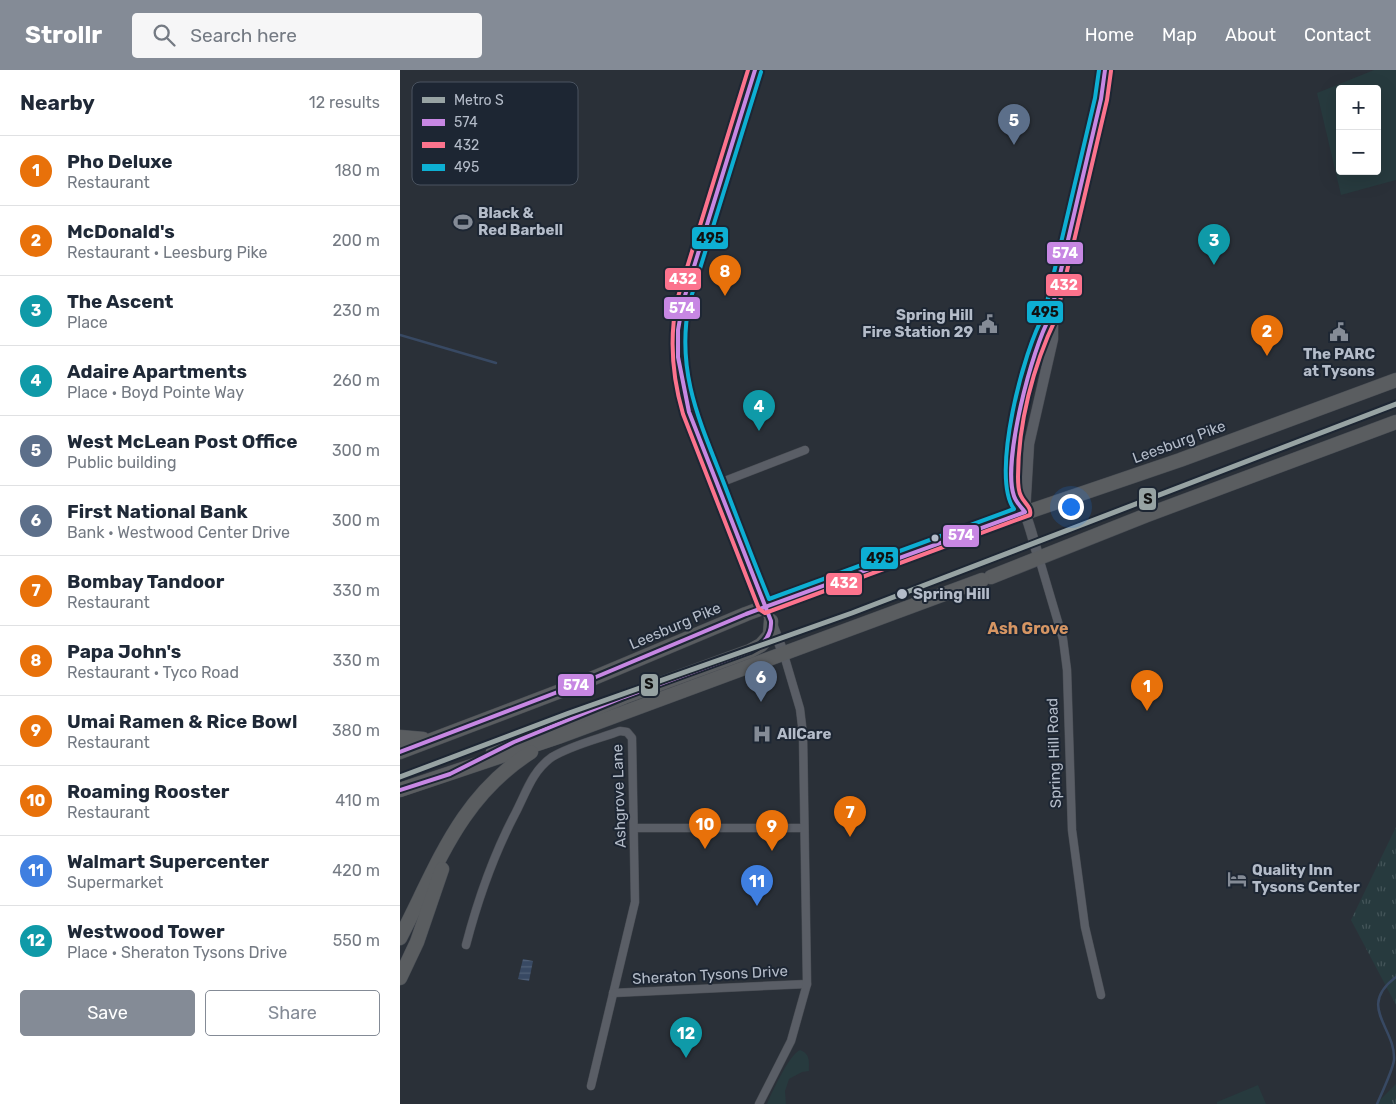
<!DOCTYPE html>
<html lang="en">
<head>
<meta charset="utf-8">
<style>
	:root { --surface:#fff; --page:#f6f6f7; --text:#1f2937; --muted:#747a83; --line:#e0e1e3; --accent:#848b96 }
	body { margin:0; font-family:Rubik,sans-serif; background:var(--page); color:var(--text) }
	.controls { position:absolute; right:15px; top:15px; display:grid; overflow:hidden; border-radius:5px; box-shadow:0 5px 20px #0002 }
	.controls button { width:45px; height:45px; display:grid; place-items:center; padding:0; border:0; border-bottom:1px solid var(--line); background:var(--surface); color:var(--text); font:25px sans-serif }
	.you { position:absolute; left:670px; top:436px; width:18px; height:18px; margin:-12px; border:4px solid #fff; border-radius:50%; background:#1a73e8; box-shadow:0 0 0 8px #1a73e833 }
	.badge { display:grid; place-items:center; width:32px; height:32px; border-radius:50%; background:var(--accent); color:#fff; font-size:16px; font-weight:700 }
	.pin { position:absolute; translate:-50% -41px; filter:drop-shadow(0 1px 2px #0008) }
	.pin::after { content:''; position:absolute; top:26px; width:18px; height:15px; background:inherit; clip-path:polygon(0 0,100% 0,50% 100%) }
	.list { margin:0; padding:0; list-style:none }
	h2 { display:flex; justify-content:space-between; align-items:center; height:65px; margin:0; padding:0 20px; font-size:21px }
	h2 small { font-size:16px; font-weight:400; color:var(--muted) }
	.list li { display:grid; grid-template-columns:32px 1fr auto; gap:15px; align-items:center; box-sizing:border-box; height:70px; padding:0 20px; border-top:1px solid var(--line) }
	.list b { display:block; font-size:19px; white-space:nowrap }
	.list p { margin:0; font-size:16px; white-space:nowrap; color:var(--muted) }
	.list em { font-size:16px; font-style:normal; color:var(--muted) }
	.actions { display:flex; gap:10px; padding:15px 20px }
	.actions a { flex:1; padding:11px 0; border:1px solid var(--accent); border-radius:5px; text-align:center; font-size:18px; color:var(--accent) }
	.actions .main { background:var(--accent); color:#fff }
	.icon { flex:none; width:28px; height:28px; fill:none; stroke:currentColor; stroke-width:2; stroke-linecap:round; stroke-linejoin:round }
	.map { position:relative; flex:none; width:996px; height:1034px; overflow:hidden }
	header { display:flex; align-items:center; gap:30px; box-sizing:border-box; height:70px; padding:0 25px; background:var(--accent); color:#fff }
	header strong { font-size:24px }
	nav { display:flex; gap:28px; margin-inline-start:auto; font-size:18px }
	.search { width:350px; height:45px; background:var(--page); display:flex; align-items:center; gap:12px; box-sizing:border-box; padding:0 18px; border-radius:5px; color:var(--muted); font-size:19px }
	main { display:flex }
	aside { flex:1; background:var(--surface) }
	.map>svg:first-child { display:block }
	.grass { fill:#273a3e; fill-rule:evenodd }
	.park { fill:url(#park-tufts) }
	.water { fill:url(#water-rules) }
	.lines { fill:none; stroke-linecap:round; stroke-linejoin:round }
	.stream { stroke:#384963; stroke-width:2.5 }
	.street-casing { stroke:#484c53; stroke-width:9 }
	.secondary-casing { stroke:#484c53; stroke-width:11 }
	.highway-casing { stroke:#474c53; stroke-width:15 }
	.street { stroke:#5a5e66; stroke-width:8 }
	.secondary { stroke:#595d64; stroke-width:10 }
	.highway { stroke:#5a5d60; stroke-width:14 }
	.bus-1-casing { stroke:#1d2633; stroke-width:8 }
	.bus-2-casing { stroke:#1d2633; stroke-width:8 }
	.bus-3-casing { stroke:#1d2633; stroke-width:8 }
	.bus-1 { stroke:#c787e3; stroke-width:4 }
	.bus-2 { stroke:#fc738d; stroke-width:4 }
	.bus-3 { stroke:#0dafd3; stroke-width:4 }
	.metro-1-casing { stroke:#1d2633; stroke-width:9 }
	.metro-1 { stroke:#97a3a3; stroke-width:5 }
	.bus-dot { fill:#b4bcc9; stroke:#1d2633; stroke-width:2 }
	.labels { text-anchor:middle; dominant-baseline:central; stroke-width:4; stroke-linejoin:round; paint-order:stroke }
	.poi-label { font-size:15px; font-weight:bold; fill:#b4bcc9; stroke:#1d2633; text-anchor:start }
	.street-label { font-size:15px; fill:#b4bcc9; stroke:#1d2633 }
	.stop-label { font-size:15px; font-weight:bold; fill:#b4bcc9; stroke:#1d2633; text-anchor:start }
	.neighbourhood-label { font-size:16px; font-weight:bold; fill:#d59563; stroke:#1d2633 }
	.key { fill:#1d2633; stroke:#4a5360; stroke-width:1 }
	.key-label { font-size:14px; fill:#b4bcc9 }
	.line-badge { stroke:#1d2633; stroke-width:2 }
	.badge-label { font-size:14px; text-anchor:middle; font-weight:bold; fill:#fff }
	.pale-badge-label { font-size:14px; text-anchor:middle; font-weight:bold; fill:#111 }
</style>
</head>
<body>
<header>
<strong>Strollr</strong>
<div class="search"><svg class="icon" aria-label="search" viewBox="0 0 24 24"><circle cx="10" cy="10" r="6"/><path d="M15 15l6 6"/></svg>Search here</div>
<nav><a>Home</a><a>Map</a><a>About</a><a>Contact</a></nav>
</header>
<main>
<aside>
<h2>Nearby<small>12 results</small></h2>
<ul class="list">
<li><span class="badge" style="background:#e8710a">1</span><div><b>Pho Deluxe</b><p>Restaurant</p></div><em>180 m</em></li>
<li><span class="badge" style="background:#e8710a">2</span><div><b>McDonald's</b><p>Restaurant · Leesburg Pike</p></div><em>200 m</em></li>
<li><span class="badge" style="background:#0f9aa8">3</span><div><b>The Ascent</b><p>Place</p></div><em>230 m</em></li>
<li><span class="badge" style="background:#0f9aa8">4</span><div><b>Adaire Apartments</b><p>Place · Boyd Pointe Way</p></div><em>260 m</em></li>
<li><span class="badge" style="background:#5c6f8a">5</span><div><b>West McLean Post Office</b><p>Public building</p></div><em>300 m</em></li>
<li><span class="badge" style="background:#5c6f8a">6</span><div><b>First National Bank</b><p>Bank · Westwood Center Drive</p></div><em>300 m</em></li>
<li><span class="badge" style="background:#e8710a">7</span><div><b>Bombay Tandoor</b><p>Restaurant</p></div><em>330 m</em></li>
<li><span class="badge" style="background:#e8710a">8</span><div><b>Papa John's</b><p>Restaurant · Tyco Road</p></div><em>330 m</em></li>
<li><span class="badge" style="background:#e8710a">9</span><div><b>Umai Ramen &amp; Rice Bowl</b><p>Restaurant</p></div><em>380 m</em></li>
<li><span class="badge" style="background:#e8710a">10</span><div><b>Roaming Rooster</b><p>Restaurant</p></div><em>410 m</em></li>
<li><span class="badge" style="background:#3f7fe0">11</span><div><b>Walmart Supercenter</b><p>Supermarket</p></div><em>420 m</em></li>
<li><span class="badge" style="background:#0f9aa8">12</span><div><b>Westwood Tower</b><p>Place · Sheraton Tysons Drive</p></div><em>550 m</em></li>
</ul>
<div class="actions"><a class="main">Save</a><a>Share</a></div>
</aside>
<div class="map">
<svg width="996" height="1034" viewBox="0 0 996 1034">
	<defs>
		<pattern id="park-tufts" width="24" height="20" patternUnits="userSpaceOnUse" patternTransform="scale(1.25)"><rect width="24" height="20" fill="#273a3e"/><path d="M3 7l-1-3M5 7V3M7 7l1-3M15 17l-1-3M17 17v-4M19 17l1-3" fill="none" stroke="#445559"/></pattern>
		<pattern id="water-rules" width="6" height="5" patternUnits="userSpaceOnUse" patternTransform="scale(1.25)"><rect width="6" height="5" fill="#384963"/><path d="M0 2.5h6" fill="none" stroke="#526178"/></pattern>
	</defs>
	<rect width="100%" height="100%" fill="#2a3038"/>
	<g class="grass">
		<path d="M 974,0 L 996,0 L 996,110 L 941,125 L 917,23 ZM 940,19 L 977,19 L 977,101 L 940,101 Z"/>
		<path d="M 400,980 C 410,984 409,990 409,1001 L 402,1002 L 389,1009 L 385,1021 L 386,1034 L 367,1034 C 372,1022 389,985 400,980 Z"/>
		<polygon points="858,1015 866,1034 817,1034 817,1032"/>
	</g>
	<g class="park">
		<polygon points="996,757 996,935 951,850"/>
		<polygon points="996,1014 996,1034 976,1034"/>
	</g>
	<polygon class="water" points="123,889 133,891 129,911 118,909"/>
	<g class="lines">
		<g class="stream">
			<polyline points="0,265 96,293"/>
			<path d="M 977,1034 C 981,1025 993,999 994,990 C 996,957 956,937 996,907"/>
		</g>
		<g class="street-casing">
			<g id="street">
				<polyline points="317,414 405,380"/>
				<polyline points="639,488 663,569 667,600 672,760 685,857 701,925"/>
				<polyline points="235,758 404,758"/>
				<path d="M 66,875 C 78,829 93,786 115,744 C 126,723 132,701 152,687 C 172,675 198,669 220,661 L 227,662 L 232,668 L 235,832 L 191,1016"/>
				<polyline points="213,923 407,914"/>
				<polyline points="359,1034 391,971 407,914 403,664 400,639 384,585"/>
			</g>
		</g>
		<g class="secondary-casing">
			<g id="secondary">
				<path d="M 355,0 L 283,232 C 274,270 277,304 289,342 L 384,585"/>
				<polyline points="625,442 629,374 653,269 653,255 650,247"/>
				<path d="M 639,488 C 634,474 631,458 625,444 C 622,437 615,432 613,425 C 606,395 631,269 650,247 L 701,29 L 705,0"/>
			</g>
		</g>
		<g class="highway-casing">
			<g id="highway">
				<polyline points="572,461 780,390 996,310"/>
				<polyline points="591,507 747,445 996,352"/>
				<polyline points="0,667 23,669"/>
				<polyline points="0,682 184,612 346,544 565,463"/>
				<polyline points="93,682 224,627 350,581 361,575 370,565 371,551"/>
				<polyline points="0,720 161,666 582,510"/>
				<path d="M 0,868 C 38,795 59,728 131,682"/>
				<polyline points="0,908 17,872 42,799"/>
			</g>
		</g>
		<use href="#street" class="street"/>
		<use href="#secondary" class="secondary"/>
		<use href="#highway" class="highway"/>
		<g class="bus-1-casing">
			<g id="bus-1">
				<path d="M 0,682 L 184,612 L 346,544 L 625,442 C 621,437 616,432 614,426 C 602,393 632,278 650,247 L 701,29 L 705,0"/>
				<path d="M 0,720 L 50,704 L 114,672 L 224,627 L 350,581 C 363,575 372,566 371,551 L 289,342 L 278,287 L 278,260 L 283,232 L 355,0"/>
			</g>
		</g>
		<g class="bus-2-casing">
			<path id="bus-2" d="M 348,0 L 277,230 C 269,269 272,306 283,344 L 359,539 L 365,543 L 630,445 C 632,437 624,433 621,426 C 618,421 618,413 618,407 C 618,354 633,296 656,248 L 707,30 L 711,1"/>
		</g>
		<g class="bus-3-casing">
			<path id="bus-3" d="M 361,2 L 289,234 C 276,301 299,350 323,411 C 338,450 353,490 369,529 L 614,439 C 590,407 624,278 644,245 L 695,28 L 699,0"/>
		</g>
		<use href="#bus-1" class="bus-1"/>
		<use href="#bus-2" class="bus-2"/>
		<use href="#bus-3" class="bus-3"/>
		<g class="metro-1-casing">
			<polyline id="metro-1" points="0,707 169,643 452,543 996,334"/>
		</g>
		<use href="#metro-1" class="metro-1"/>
	</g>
	<defs>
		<g id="stadium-bare" transform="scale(1.5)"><path d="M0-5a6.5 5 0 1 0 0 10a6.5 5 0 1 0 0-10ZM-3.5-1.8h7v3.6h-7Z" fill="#848b96" stroke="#1d2633" stroke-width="2.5" paint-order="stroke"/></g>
		<g id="civic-bare" transform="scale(1.5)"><path d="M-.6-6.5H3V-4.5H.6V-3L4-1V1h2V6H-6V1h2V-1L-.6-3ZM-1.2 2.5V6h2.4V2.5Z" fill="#848b96" stroke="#1d2633" stroke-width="2.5" paint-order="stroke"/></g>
		<g id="hospital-bare" transform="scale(1.5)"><path d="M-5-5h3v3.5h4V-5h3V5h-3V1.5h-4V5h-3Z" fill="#848b96" stroke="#1d2633" stroke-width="2.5" paint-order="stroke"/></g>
		<g id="hotel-bare" transform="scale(1.5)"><path d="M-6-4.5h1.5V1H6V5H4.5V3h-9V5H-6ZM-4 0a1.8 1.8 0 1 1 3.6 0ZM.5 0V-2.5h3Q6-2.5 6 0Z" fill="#848b96" stroke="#1d2633" stroke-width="2.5" paint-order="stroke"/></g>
	</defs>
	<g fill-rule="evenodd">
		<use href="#stadium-bare" x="63" y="152"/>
		<use href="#civic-bare" x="588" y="254"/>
		<use href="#civic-bare" x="939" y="262"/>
		<use href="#hospital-bare" x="362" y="664"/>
		<use href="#hotel-bare" x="837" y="809"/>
	</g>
	<g class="bus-dot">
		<circle cx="535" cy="468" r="4.5"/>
		<circle cx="502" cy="524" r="6"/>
	</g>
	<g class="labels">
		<g class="poi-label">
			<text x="78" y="143">Black &amp;<tspan x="78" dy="17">Red Barbell</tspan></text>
			<text x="573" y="245" text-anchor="end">Spring Hill<tspan x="573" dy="17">Fire Station 29</tspan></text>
			<text x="939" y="284" text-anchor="middle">The PARC<tspan x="939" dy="17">at Tysons</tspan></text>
			<text x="377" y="664">AllCare</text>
			<text x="852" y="800">Quality Inn<tspan x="852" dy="17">Tysons Center</tspan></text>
		</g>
		<g class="street-label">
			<text transform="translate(779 372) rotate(-20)">Leesburg Pike</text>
			<text transform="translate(275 556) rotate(-23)">Leesburg Pike</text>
			<text transform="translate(654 683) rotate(-92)">Spring Hill Road</text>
			<text transform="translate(219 726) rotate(-92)">Ashgrove Lane</text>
			<text transform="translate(310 905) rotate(-3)">Sheraton Tysons Drive</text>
		</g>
		<g class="stop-label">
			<text x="513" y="524">Spring Hill</text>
		</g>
		<g class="neighbourhood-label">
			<text x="628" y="558">Ash Grove</text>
		</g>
	</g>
	<rect x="12" y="12" width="166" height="103" rx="8" class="key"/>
	<rect x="22" y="27" width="23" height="6" fill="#97a3a3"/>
	<rect x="22" y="49" width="23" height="7" fill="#c787e3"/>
	<rect x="22" y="72" width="23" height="6" fill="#fc738d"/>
	<rect x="22" y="94" width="23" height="7" fill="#0dafd3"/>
	<g class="key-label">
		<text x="54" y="35">Metro S</text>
		<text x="54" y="57">574</text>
		<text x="54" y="80">432</text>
		<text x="54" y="102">495</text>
	</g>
	<g class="line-badge">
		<rect x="291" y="156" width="38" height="24" rx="5" fill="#0dafd3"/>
		<rect x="646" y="171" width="38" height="24" rx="5" fill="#c787e3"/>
		<rect x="264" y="197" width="38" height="24" rx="5" fill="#fc738d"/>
		<rect x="645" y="203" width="38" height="24" rx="5" fill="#fc738d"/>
		<rect x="263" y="226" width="38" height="24" rx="5" fill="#c787e3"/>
		<rect x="626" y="230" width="38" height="24" rx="5" fill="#0dafd3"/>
		<rect x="738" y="417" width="19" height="24" rx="5" fill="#97a3a3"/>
		<rect x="542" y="454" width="38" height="24" rx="5" fill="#c787e3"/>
		<rect x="460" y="476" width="39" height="24" rx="5" fill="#0dafd3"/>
		<rect x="425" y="502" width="38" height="24" rx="5" fill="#fc738d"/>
		<rect x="240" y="603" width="19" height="24" rx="5" fill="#97a3a3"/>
		<rect x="157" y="603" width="38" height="24" rx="5" fill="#c787e3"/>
	</g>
	<g class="badge-label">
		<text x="665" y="188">574</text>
		<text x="283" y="214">432</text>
		<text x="664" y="220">432</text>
		<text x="282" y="243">574</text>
		<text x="561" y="470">574</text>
		<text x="444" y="518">432</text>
		<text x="176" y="620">574</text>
	</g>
	<g class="pale-badge-label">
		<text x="310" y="173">495</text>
		<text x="645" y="247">495</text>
		<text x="748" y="434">S</text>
		<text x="480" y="493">495</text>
		<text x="249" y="619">S</text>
	</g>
</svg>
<div class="controls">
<button>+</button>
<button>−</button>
</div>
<div class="you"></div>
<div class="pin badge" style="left:747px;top:641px;background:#e8710a">1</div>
<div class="pin badge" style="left:867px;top:286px;background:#e8710a">2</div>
<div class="pin badge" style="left:814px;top:195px;background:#0f9aa8">3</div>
<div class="pin badge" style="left:359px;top:361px;background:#0f9aa8">4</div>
<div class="pin badge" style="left:614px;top:75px;background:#5c6f8a">5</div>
<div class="pin badge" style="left:361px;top:632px;background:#5c6f8a">6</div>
<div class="pin badge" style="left:450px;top:767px;background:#e8710a">7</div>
<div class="pin badge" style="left:325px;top:226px;background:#e8710a">8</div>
<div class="pin badge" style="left:372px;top:781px;background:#e8710a">9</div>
<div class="pin badge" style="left:305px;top:779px;background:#e8710a">10</div>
<div class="pin badge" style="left:357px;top:836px;background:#3f7fe0">11</div>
<div class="pin badge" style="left:286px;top:988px;background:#0f9aa8">12</div>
</div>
</main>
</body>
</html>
